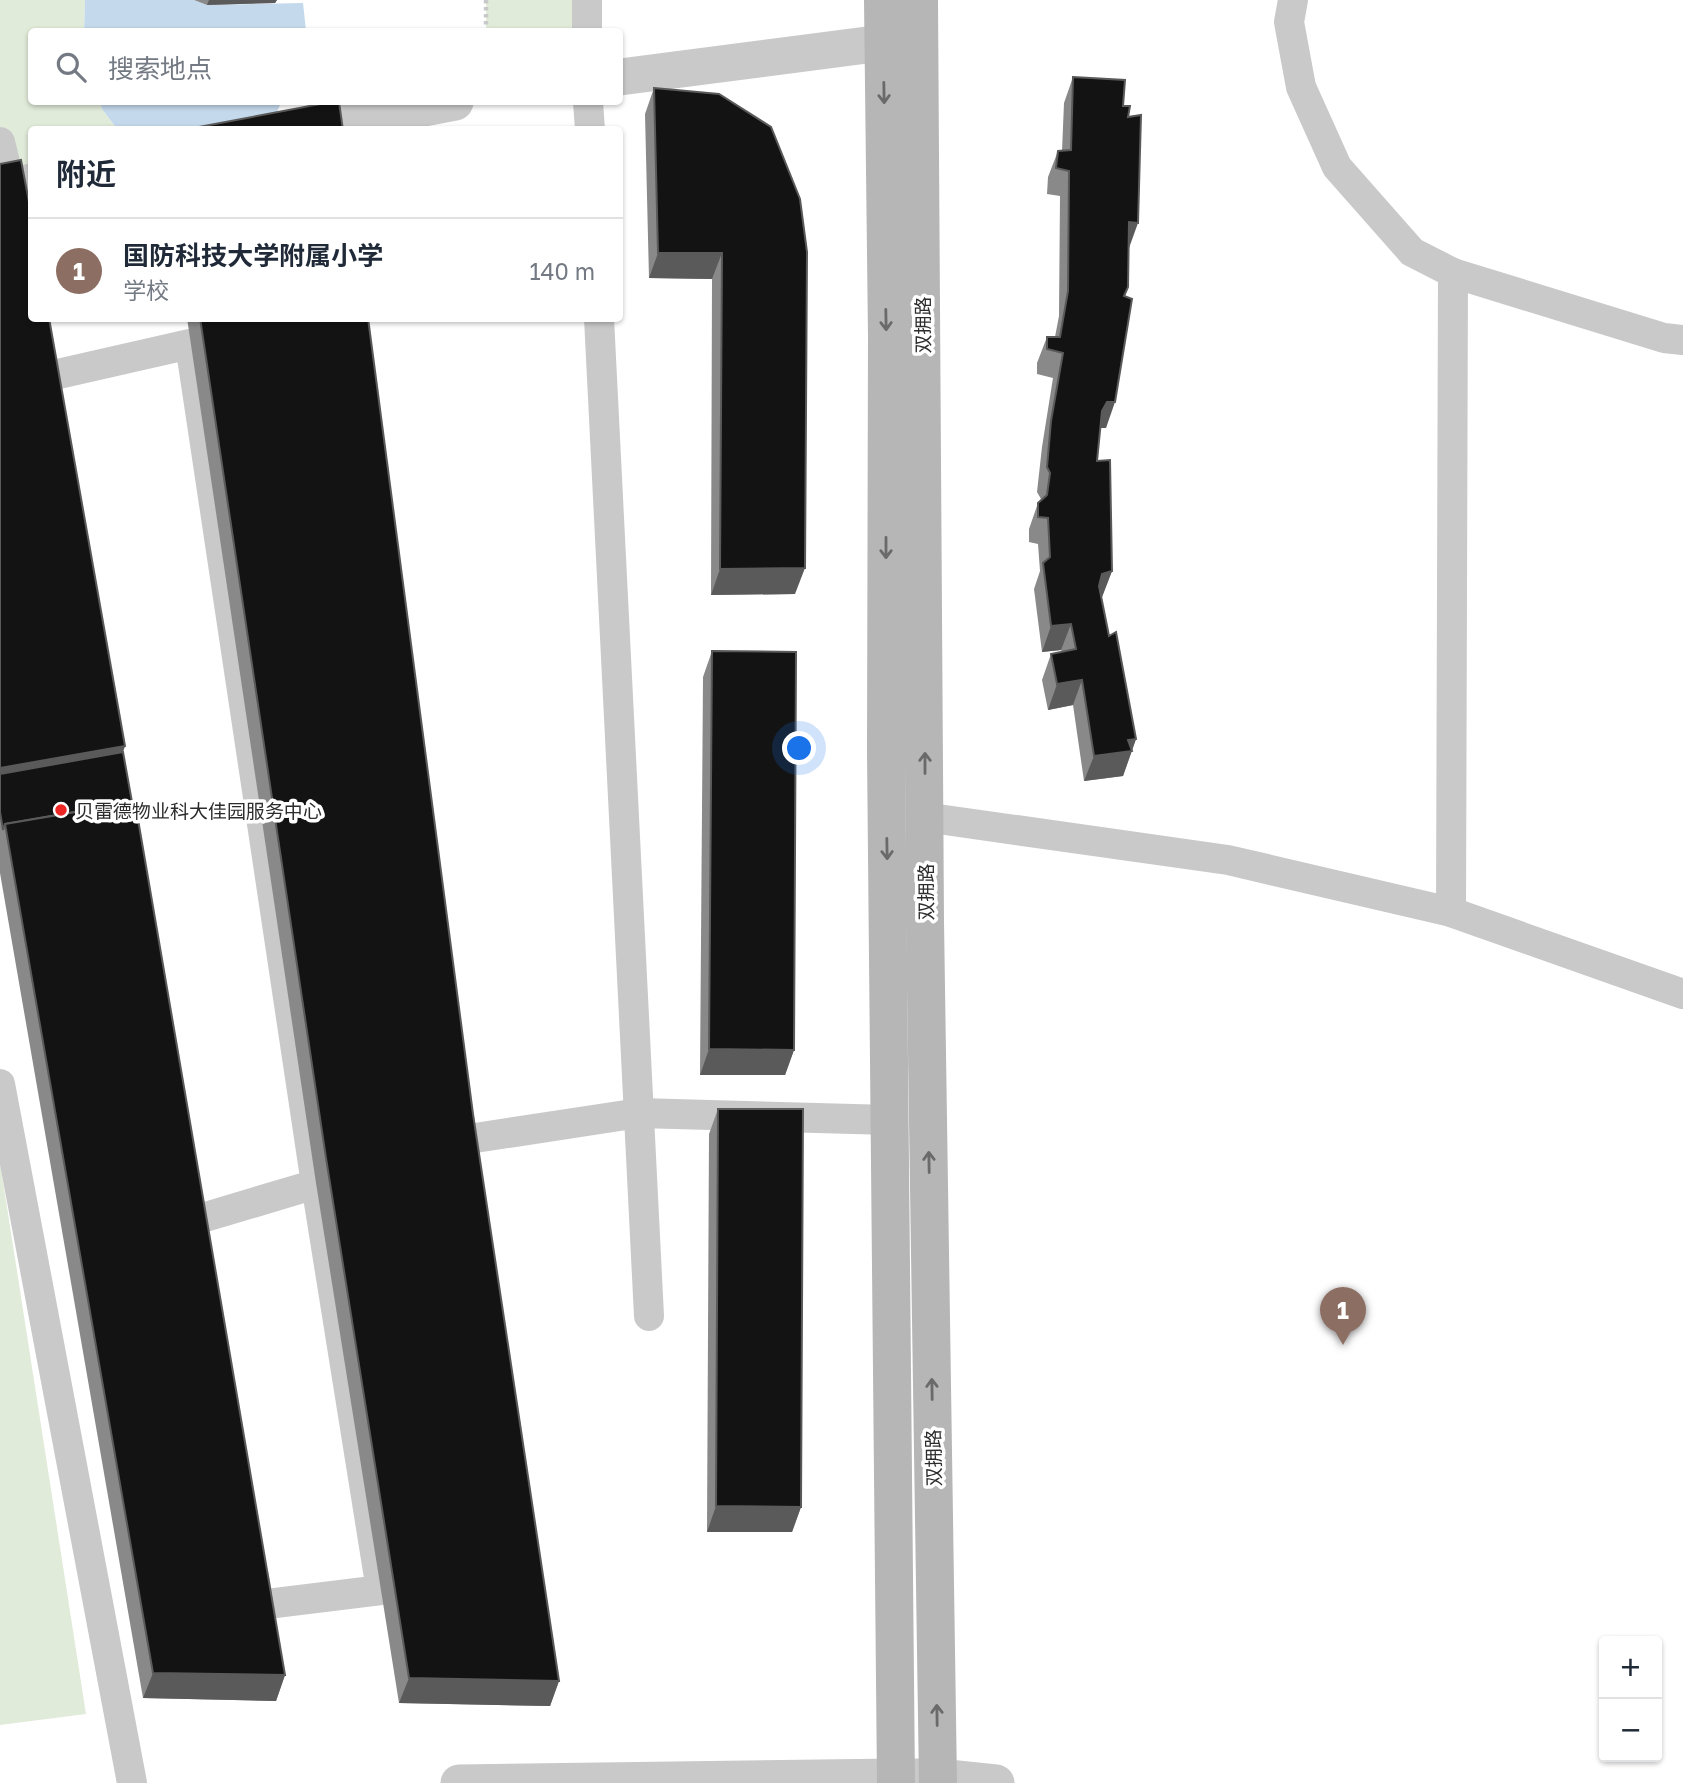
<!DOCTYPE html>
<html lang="zh">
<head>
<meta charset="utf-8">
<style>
	:root { --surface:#fff; --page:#f2f2f3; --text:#1f2937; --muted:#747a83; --line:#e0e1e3; --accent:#db2777 }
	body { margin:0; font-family:"Golos Text","Noto Sans SC",sans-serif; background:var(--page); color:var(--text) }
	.controls { position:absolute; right:21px; bottom:21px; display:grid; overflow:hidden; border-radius:7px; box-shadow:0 2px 5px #0004 }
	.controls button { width:63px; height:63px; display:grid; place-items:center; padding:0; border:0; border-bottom:2px solid var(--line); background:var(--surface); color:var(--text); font:35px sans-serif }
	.you { position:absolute; left:800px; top:749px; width:24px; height:24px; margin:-18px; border:5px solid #fff; border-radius:50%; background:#1a73e8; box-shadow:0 0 0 10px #1a73e833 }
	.badge { display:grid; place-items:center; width:46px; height:46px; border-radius:50%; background:var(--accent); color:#fff; font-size:23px; font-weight:700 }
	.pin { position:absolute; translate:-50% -58px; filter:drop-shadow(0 2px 4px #0008) }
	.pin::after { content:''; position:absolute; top:37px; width:24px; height:21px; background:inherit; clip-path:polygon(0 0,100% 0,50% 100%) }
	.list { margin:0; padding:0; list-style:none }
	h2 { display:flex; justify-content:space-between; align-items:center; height:91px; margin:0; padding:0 28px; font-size:30px }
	h2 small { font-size:23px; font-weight:400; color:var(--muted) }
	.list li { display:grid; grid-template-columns:46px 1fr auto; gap:21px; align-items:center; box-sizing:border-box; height:105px; padding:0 28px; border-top:2px solid var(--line) }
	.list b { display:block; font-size:26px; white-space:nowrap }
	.list p { margin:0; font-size:23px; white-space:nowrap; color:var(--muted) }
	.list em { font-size:23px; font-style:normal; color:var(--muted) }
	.icon { flex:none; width:38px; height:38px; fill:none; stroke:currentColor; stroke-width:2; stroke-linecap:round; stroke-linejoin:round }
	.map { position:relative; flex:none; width:1683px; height:1783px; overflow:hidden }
	.search { position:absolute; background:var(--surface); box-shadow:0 2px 5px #0004; left:28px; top:28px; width:595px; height:77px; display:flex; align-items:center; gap:18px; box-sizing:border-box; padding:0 24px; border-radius:7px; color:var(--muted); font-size:26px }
	.panel { position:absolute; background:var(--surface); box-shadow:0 2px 5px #0004; left:28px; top:126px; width:595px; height:196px; border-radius:7px }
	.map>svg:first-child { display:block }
	.green { fill:#e1ebd9 }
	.water { fill:#c4d9ec }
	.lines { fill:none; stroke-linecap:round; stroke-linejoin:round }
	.path { stroke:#c9c9c9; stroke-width:4.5; stroke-dasharray:3.5 3.5; stroke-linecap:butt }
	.minor { stroke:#c9c9c9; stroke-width:30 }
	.tertiary { stroke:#c9c9c9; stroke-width:37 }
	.secondary { stroke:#b6b6b6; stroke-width:38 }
	.wall { fill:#898989 }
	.shaded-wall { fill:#5a5a5a }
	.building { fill:#131313; stroke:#5a5a5a; stroke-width:2 }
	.oneway { stroke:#6a6a6a }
	.poi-dot { fill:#ed2725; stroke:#fff; stroke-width:2.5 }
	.labels { text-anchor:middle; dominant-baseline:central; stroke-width:7; stroke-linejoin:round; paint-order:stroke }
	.street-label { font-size:19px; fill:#2c2c2c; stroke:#fff }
	.poi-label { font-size:19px; fill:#2c2c2c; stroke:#fff; text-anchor:start }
</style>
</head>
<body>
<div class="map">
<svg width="1683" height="1783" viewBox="0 0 1683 1783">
	<rect width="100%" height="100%" fill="#fff"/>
	<g class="green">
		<polygon points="0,0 85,0 84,31 32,32 32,102 100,102 102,109 117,129 32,130 31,182 0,142"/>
		<rect x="486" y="0" width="101" height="31"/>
		<polygon points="0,1162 86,1714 0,1725"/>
	</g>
	<g class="water">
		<polygon points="85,0 194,0 207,5 303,3 306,31 84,32"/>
		<polygon points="100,102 281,102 270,130 117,129 102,109"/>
	</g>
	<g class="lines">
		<polyline class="path" points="486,0 486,32"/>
		<g class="minor">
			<polyline points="1293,0 1289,22 1301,87 1337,167 1412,252 1453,273 1664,338 1683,340"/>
			<polyline points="587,32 587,0"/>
			<polyline points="588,102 590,130"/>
			<polyline points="0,142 15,203"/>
			<polyline points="599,318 649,1316"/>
			<polyline points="45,377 190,344 316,1184 381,1590 259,1605 254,1577"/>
			<polyline points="924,817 1228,860 1451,912 1683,994"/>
			<polyline points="1451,912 1453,273"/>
			<polyline points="0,1084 132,1783"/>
			<polyline points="436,1144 639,1113 890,1120"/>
			<polyline points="192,1221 316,1184 333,1172"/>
		</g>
		<g class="tertiary">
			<polyline points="620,77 913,39"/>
			<polyline points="309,130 455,102"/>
			<polyline points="0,188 32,182"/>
			<polyline points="459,1783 896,1777 938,1777 996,1783"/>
		</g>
		<g class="secondary">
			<polyline points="883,0 887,336 886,752 896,1783"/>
			<polyline points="919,0 925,921 938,1783"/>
		</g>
	</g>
	<g class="wall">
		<polygon points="194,0 277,0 275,3 207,5"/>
		<polygon points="1073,77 1123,106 1128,117 1128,287 1125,296 1106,428 1100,428 1097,461 1112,571 1102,597 1101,597 1109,636 1136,739 1123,776 1084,781 1073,705 1048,710 1042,680 1051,654 1062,652 1061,650 1042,652 1034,589 1040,571 1038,544 1029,542 1029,529 1038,503 1041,499 1037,492 1042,447 1053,378 1037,374 1037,363 1047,337 1055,337 1059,316 1060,196 1047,194 1048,177 1058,151 1062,151 1064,103"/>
		<polygon points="654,88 807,252 795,594 711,595 712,279 649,278 645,114"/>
		<polygon points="0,164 125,746 123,752 285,1675 276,1701 143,1698 0,873"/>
		<polygon points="187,318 368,318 473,1114 559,1681 550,1706 399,1703 316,1183"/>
		<polygon points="712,651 794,1050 785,1075 700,1075 703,677"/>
		<polygon points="718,1109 801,1507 792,1532 707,1532 709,1134"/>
	</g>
	<g class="shaded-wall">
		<polygon points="209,0 277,0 275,3 207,5"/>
		<polygon points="1129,222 1138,223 1129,248"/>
		<polygon points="658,253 722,253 712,279 649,278"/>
		<polygon points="1107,402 1115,402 1106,428 1098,428 1102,411"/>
		<polygon points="805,568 795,594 711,595 720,569"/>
		<polygon points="1112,571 1102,597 1092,599 1102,574"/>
		<polygon points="1071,624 1061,650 1042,652 1051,626"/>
		<polygon points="1082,680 1073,705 1048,710 1057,684"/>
		<polygon points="1136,739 1123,776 1084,781 1094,756 1128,740"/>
		<polygon points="125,746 115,772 0,792 0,768"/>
		<polygon points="709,1049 794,1050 785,1075 700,1075"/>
		<polygon points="716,1506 801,1507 792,1532 707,1532"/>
		<polygon points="153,1673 285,1675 276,1701 143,1698"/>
		<polygon points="409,1678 559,1681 550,1706 399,1703"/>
	</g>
	<g class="building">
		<polygon points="1073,77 1125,80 1123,106 1130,106 1128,117 1141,115 1138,223 1129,222 1128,287 1124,296 1132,299 1115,402 1107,402 1102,411 1097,461 1110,460 1112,571 1102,574 1099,586 1109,636 1116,632 1136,739 1128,740 1132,751 1094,756 1082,680 1057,684 1051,654 1076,649 1071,624 1051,626 1043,563 1050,557 1048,518 1038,517 1038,503 1047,495 1050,473 1047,467 1051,421 1063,353 1047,349 1047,337 1060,337 1068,291 1069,171 1056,168 1058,151 1071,150"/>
		<polygon points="654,88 719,94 771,127 800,199 807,252 805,568 720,569 722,253 658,253"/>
		<polygon points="331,102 339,102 343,130 183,130"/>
		<polygon points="21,160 32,218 32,318 49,318 125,746 0,768 0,164"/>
		<polygon points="200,318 368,318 473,1114 559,1681 409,1678 326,1158"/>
		<polygon points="712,651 796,652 794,1050 709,1049"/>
		<polygon points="123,752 132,802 5,824 3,830 0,812 0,774"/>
		<polygon points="135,802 285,1675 153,1673 5,824"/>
		<polygon points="718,1109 803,1109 801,1507 716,1506"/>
	</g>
	<defs><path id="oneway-shaft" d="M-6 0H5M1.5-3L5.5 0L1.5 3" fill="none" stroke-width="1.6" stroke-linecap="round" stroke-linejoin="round" transform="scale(1.75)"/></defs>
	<g class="oneway">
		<use href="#oneway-shaft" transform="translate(884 93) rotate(89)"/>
		<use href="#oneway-shaft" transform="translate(886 320) rotate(89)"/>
		<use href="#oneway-shaft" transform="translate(886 548) rotate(90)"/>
		<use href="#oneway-shaft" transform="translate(925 763) rotate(-90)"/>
		<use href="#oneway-shaft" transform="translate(887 849) rotate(89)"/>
		<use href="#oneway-shaft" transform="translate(929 1162) rotate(-91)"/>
		<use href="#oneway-shaft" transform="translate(932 1389) rotate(-91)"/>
		<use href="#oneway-shaft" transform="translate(937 1715) rotate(-91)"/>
	</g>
	<circle class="poi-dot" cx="61" cy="810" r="7"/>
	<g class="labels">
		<g class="street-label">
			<text transform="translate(922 325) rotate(-90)">双拥路</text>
			<text transform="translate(925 892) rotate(-90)">双拥路</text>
			<text transform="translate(933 1458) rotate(-91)">双拥路</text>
		</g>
		<g class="poi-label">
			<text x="75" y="810">贝雷德物业科大佳园服务中心</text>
		</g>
	</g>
</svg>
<div class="controls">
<button>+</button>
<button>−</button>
</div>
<div class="you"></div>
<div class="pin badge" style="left:1343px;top:1345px;background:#8d6e63">1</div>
<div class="search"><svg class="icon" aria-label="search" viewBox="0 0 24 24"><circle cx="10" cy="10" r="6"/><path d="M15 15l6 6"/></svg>搜索地点</div>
<section class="panel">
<h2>附近<small></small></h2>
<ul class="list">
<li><span class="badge" style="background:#8d6e63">1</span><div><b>国防科技大学附属小学</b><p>学校</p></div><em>140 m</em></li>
</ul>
</section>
</div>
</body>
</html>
